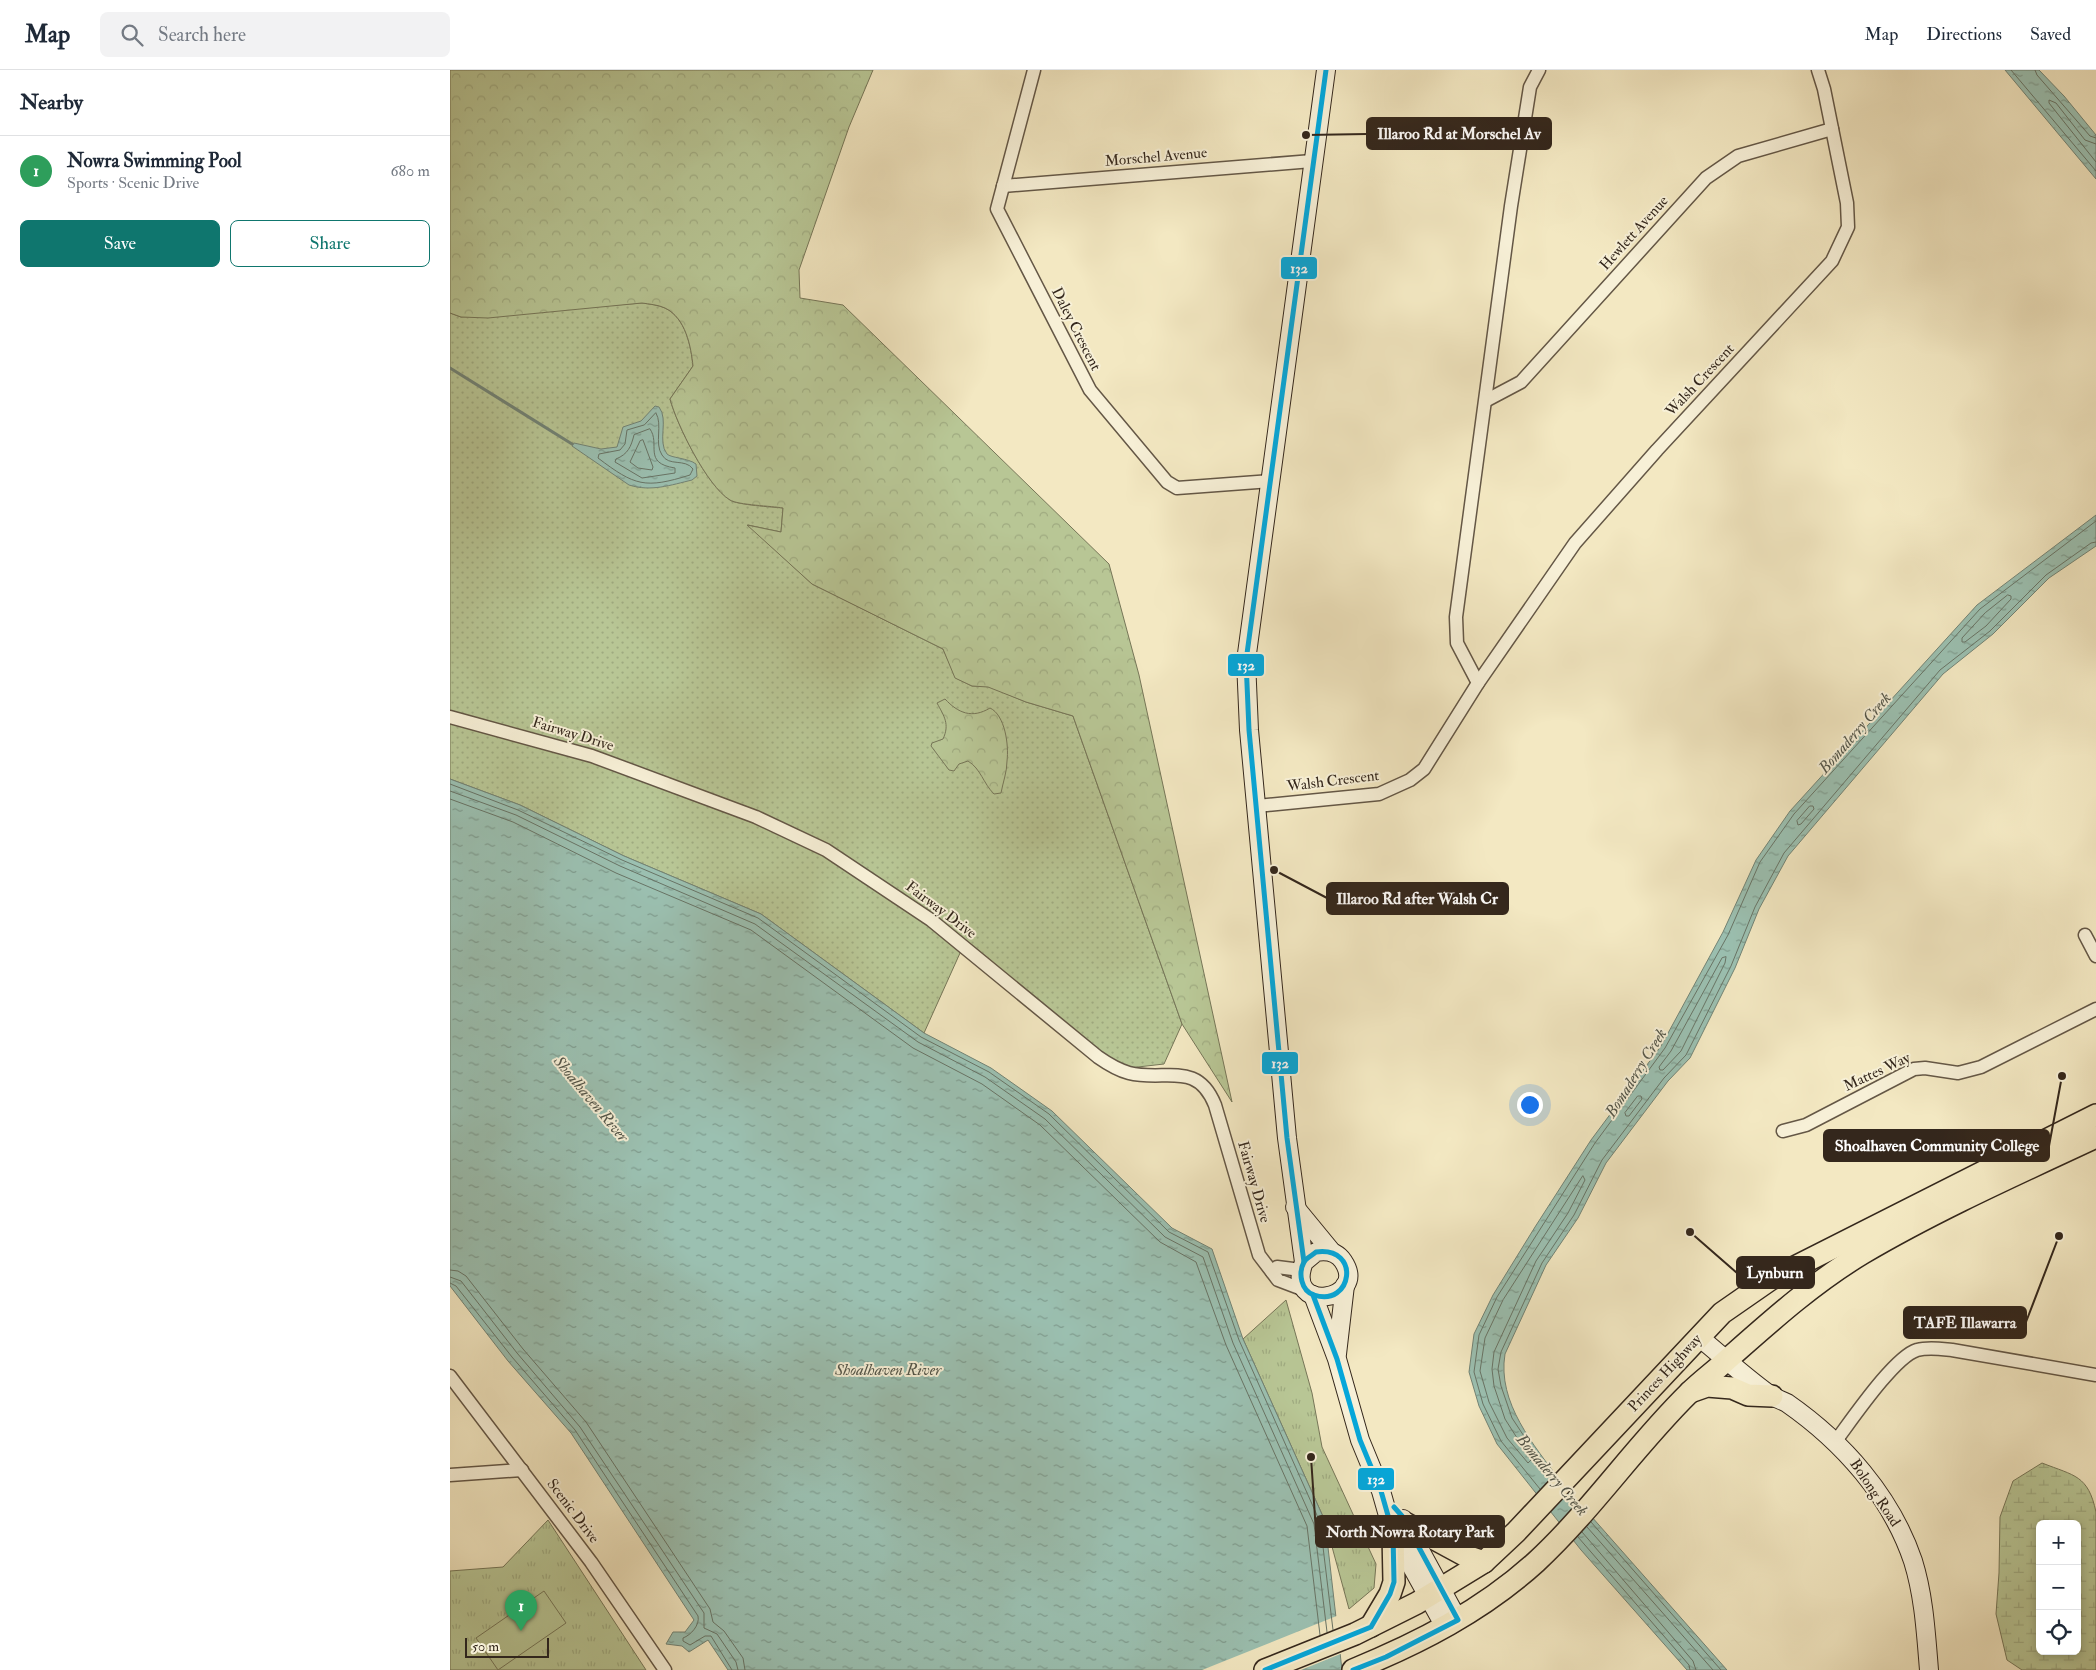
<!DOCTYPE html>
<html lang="en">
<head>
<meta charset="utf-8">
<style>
	:root { --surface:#fff; --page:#f2f2f3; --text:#1f2937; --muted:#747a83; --line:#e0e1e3; --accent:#0f766e }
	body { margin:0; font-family:"IM FELL Double Pica",serif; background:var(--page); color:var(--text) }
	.controls { position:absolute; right:15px; bottom:15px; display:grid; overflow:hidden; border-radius:8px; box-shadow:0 2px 8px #0003 }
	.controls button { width:45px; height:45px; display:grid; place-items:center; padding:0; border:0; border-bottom:1px solid var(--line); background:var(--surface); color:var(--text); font:25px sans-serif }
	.scale { position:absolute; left:15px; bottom:12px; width:84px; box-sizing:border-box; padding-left:5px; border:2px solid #34271c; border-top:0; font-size:14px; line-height:18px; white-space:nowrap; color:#34271c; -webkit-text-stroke:4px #f7f0d7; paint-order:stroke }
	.you { position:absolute; left:1079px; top:1034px; width:18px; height:18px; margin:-12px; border:4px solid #fff; border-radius:50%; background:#1a73e8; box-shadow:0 0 0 8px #1a73e833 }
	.badge { display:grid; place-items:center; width:32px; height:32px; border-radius:50%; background:var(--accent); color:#fff; font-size:16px; font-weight:700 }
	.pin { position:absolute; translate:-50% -41px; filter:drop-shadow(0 1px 2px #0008) }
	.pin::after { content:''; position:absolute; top:26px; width:18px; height:15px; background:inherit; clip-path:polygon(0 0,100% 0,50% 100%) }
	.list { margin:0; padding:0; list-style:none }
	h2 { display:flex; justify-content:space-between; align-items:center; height:65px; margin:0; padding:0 20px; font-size:21px }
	h2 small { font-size:16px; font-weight:400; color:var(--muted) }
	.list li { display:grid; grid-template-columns:32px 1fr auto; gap:15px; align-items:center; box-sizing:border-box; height:70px; padding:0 20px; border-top:1px solid var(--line) }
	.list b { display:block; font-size:19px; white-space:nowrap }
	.list p { margin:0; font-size:16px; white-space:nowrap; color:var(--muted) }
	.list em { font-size:16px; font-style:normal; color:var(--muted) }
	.actions { display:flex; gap:10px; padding:15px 20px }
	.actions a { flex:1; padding:11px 0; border:1px solid var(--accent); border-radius:8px; text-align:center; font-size:18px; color:var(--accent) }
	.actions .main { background:var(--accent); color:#fff }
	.icon { flex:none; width:28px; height:28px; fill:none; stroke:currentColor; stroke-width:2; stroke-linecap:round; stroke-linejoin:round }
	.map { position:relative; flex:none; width:1646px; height:1600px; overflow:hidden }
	header { display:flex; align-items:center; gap:30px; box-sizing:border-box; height:70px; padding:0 25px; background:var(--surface); border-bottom:1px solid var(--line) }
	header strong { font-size:24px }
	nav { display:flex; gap:28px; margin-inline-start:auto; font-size:18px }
	.search { width:350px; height:45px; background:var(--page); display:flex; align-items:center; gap:12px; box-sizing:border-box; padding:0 18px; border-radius:8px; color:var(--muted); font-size:19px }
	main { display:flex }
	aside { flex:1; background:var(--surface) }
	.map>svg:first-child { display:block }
	.grass { fill:url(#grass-dots); stroke:#767658 }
	.forest { fill:url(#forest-crowns); stroke:#767658 }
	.wetland { fill:url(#wetland-marsh); stroke:#767658; fill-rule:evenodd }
	.park { fill:url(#park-tufts); stroke:#767658 }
	.pitch { fill:#b8c695; stroke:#767658 }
	.water { fill:url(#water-ripples); stroke:#728375 }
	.pier { fill:#f3e8c2 }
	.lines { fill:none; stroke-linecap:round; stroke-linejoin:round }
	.shore { stroke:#687466; stroke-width:1 }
	.stream { stroke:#728375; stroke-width:3 }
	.minor-casing { stroke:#645746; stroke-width:15 }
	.secondary-casing { stroke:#34271c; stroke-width:20 }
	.trunk-casing { stroke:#34271c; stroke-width:24 }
	.minor { stroke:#f7f0d7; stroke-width:12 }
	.secondary { stroke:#f7f0d7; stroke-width:18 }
	.trunk { stroke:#f3e8c2; stroke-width:21 }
	.bus-1-casing { stroke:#f7f0d7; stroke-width:9 }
	.bus-1 { stroke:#05a7da; stroke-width:5 }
	.labels { text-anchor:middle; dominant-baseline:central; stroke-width:4; stroke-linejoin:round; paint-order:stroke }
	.street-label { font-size:15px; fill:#34271c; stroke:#f7f0d7 }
	.water-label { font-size:16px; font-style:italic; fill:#535549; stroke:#f7f0d7 }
	.leader { fill:none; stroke:#34271c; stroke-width:2 }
	.callout-dot { fill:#34271c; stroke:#f7f0d7; stroke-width:2 }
	.callout { fill:#34271c; stroke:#34271c; stroke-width:2 }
	.callout-label { font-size:16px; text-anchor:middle; font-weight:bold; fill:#fff }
	.line-badge { stroke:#f7f0d7; stroke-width:2 }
	.badge-label { font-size:14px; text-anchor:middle; font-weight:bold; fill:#fff }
</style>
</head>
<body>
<header>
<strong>Map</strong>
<div class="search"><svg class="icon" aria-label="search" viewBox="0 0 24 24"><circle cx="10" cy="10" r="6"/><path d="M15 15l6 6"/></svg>Search here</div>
<nav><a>Map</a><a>Directions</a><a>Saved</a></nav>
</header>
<main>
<aside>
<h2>Nearby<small></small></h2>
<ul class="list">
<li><span class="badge" style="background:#2e9e5b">1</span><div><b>Nowra Swimming Pool</b><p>Sports · Scenic Drive</p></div><em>680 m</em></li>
</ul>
<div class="actions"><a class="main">Save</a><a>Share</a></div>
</aside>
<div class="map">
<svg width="1646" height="1600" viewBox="0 0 1646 1600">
	<defs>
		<pattern id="grass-dots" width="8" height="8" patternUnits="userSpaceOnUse" patternTransform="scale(1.25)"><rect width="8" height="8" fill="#b8c695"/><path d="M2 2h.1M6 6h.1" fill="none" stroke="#9faa80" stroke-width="1.8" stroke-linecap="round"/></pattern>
		<pattern id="forest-crowns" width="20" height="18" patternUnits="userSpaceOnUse" patternTransform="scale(1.25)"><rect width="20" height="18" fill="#b8c695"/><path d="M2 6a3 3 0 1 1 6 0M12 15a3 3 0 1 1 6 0" fill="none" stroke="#9faa80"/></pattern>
		<pattern id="wetland-marsh" width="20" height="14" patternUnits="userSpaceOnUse" patternTransform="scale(1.25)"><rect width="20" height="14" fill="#b8c695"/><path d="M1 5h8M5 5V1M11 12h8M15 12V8" fill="none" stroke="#9faa80"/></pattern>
		<pattern id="park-tufts" width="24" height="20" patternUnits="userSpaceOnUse" patternTransform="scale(1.25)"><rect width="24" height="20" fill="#b8c695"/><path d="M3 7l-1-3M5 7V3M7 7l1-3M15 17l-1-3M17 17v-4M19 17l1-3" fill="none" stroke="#9faa80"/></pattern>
		<pattern id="water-ripples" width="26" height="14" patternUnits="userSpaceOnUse" patternTransform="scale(1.25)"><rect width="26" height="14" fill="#9bc0b1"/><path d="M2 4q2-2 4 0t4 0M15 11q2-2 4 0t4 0" fill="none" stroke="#7f9c8f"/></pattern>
	</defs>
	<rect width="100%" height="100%" fill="#f3e8c2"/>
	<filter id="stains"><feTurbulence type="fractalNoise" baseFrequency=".004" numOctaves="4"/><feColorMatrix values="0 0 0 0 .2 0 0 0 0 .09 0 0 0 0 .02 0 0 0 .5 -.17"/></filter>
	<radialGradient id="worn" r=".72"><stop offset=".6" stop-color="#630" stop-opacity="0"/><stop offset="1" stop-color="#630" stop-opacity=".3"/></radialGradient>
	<path class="grass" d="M 192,233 C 199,234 209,235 215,238 C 236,248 241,277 243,296 L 220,329 C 227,355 257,416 280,430 C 287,435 323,437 333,438 L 331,462 L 298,455 L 362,514 L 493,579 L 506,608 L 522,616 L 538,616 L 576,632 L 623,646 L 732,954 L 714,994 L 679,998 L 651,984 L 515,872 L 474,963 L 311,844 L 174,786 L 70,735 L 0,709 L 0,243 L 11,247 Z"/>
	<g class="forest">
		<path d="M 0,0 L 423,0 L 399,57 L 349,200 L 350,228 L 393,235 L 659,494 L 689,605 L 782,1032 L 732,954 L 623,646 L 576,632 L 538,617 L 522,616 L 505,608 L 493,579 L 362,514 L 297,455 L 331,462 L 333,438 C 322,436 288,435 280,430 C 257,416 227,355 220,329 L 243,296 C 241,277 236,248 215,238 C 209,235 199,234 192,233 L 38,248 L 11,247 L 0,243 Z"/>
		<path d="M 495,629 C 508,643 522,649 540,638 C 555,645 559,675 557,691 C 557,702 553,712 551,723 L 544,724 C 533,713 531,699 518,691 L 509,694 L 504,701 L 499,700 L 481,676 L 482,673 L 493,669 C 500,654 494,646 487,633 Z"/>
	</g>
	<path class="wetland" d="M 1592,1393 C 1625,1406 1638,1405 1646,1442 L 1646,1600 L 1572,1600 L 1557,1590 L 1546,1544 L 1549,1503 L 1550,1447 L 1563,1411 ZM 1590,1454 L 1627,1454 L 1627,1581 L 1590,1581 Z"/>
	<g class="park">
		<polygon points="836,1230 862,1323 872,1377 926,1494 924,1518 899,1539 875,1451 793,1269"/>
		<polygon points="98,1450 196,1600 0,1600 0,1501 53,1497"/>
	</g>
	<polygon class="pitch" points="94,1521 116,1553 48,1600 26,1568"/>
	<g class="water">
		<polygon points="1555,0 1589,0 1614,26 1646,65 1646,109"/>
		<path d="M 205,336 L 209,337 C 219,350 207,371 217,384 C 221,388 238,388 246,394 L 247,406 L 242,410 C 221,415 201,422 179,415 L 122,376 L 124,373 L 151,379 L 167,377 L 173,357 L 191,351 Z"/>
		<path d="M 1646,445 L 1646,476 L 1599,508 L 1543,564 L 1493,604 L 1338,786 L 1309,839 L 1285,898 L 1240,988 L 1218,1011 L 1156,1093 L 1128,1148 L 1096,1195 L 1055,1284 C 1047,1333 1084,1375 1111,1412 L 1277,1600 L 1237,1600 L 1131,1480 L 1047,1374 L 1029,1336 L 1019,1302 L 1024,1264 L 1043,1225 L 1085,1157 L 1141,1070 L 1211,976 L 1273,862 L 1306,790 L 1340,741 L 1527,535 Z"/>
		<polygon points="0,709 70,735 174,786 311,844 474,963 541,998 602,1041 722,1158 762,1179 793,1269 875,1451 892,1600 278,1600 258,1570 239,1582 232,1576 216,1574 223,1562 235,1562 244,1550 121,1363 58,1291 0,1216"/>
	</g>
	<polygon class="pier" points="889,1545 893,1583 851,1600 752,1600"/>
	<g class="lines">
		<g class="shore">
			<polyline points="1561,0 1646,101"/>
			<polyline points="1585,0 1587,5 1640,66 1646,68"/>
			<polyline points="1646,74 1635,70 1606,33 1599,30 1599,33 1646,92"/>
			<path d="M 206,343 C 213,355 204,373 212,385 C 219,397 235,388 243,399 L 240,405 C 195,419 185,416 148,388 L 149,384 L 170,380 L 175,374 L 177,360 L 194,355 Z"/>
			<path d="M 200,359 C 211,374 192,393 225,398 L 225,403 L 192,408 L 165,392 L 166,389 C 178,384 181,377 184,365 Z"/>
			<polygon points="193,370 203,397 202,400 188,398 180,392 190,371"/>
			<polygon points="1558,525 1561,526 1561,529 1536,556 1515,572 1512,572 1512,568 1535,543"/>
			<polyline points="0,714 68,740 172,790 308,848 471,967 539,1002 599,1044 719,1162 758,1182 789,1270 870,1452 883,1560"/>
			<polyline points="0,721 66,745 170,796 305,854 468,972 535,1007 595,1049 715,1167 753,1187 783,1273 864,1454 877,1562"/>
			<polyline points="0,729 63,752 166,803 301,860 463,978 532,1014 590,1055 710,1172 746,1192 776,1275 857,1456 870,1565"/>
			<polygon points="1360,736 1363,736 1364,739 1351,754 1348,755 1347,751"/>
			<polygon points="1276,887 1275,893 1231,981 1213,1000 1210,1000 1209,997 1221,981 1272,888"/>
			<polygon points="1188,1026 1191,1026 1192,1029 1179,1046 1176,1046 1175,1043"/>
			<polygon points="1133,1106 1135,1110 1118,1143 1086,1191 1044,1282 1042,1299 1044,1316 1055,1349 1081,1390 1078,1393 1057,1368 1039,1332 1030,1301 1035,1268 1053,1230"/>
			<polyline points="0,1200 8,1201 16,1206 73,1279 136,1352 260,1539 263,1552 274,1561 293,1588 295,1600"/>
			<polyline points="0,1207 11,1211 67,1283 130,1357 254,1543 254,1558 267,1564 286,1592 288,1600"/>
			<path d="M 0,1213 L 6,1216 L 62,1287 L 125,1360 L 248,1546 C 250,1555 241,1565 233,1568 L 233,1571 L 240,1575 L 255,1566 L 261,1566 L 282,1600"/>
			<polyline points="1101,1407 1062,1348 1051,1316 1048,1299 1051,1282 1092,1193 1124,1145 1152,1090 1214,1008 1236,985 1281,896 1305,837 1334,783 1490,600 1540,561 1596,505 1641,473 1646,472"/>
			<polyline points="1090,1419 1051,1371 1033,1334 1024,1302 1029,1265 1047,1227 1145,1073 1215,978 1278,865 1310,792 1344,744 1530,539 1646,451"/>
			<polyline points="1141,1452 1271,1600"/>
			<polyline points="1137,1457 1263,1600"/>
			<polyline points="1132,1462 1243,1591 1246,1600"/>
			<polyline points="1128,1467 1239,1595 1240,1600"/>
		</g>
		<polyline class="stream" points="0,298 122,374"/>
		<g class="minor-casing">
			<g id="minor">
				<polyline points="584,0 547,139 640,320 717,412 727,418 821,411"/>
				<polyline points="553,116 862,91"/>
				<polyline points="1037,330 1071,312 1256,108 1288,86 1382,59"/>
				<polyline points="1028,613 1007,573 1006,547 1061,136 1080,17 1089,0"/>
				<path d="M 0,647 L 142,686 L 306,747 L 376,780 L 481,850 L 648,987 C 658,994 668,1000 679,1003 C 715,1012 747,990 765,1035 L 809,1185 L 828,1210 L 857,1221"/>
				<polyline points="807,736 929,724 960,710 974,699 1028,613 1125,473 1207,380 1382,191 1398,157 1397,133 1374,19 1368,0"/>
				<polyline points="1635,865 1646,886"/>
				<polyline points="1333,1061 1356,1055 1464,999 1475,998 1508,1003 1531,997 1646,939"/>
				<polyline points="822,1202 827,1197 851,1200"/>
				<polyline points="0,1306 141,1492 215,1600"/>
				<path d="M 1385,1372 C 1401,1351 1444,1287 1467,1280 C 1479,1277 1491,1279 1502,1280 L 1646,1305"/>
				<polyline points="0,1405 72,1400"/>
			</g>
		</g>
		<g class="secondary-casing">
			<g id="secondary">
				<polyline points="845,1137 882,1182"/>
				<path d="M 854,1192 L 866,1182 C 877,1180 887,1182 893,1191 C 920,1231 833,1245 854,1192 L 837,1068 L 799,660 L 796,591 L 876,0"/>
				<polyline points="863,1225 887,1289 910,1370 931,1421 943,1463 995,1557"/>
				<path d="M 1249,1267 C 1272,1286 1295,1307 1320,1325 C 1325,1328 1331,1330 1337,1333 C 1393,1372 1441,1426 1463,1491 C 1474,1526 1476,1564 1479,1600"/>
				<polyline points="887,1284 895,1215"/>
				<polyline points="953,1449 1008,1550"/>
			</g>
		</g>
		<g class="trunk-casing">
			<g id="trunk">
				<polyline points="1240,1322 1257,1316 1282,1318 1298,1325 1322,1326"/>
				<polyline points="955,1453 1016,1486 1034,1492"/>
				<polyline points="921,1556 940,1524 944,1512 943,1463"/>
				<polyline points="815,1600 905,1564 967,1533 1034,1492 1066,1462 1272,1243 1321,1209 1646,1045"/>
				<path d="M 903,1600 C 969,1573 1032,1541 1086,1492 C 1142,1440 1185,1376 1239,1323 C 1251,1311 1265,1301 1278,1289 C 1321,1251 1363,1213 1413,1183 C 1486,1140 1569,1103 1646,1067"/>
			</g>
		</g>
		<use href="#minor" class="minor"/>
		<use href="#secondary" class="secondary"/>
		<use href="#trunk" class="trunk"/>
		<g class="bus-1-casing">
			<g id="bus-1">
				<path d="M 866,1182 C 912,1176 902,1238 864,1225 C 851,1221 848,1203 854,1192 C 856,1188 863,1185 866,1182 Z"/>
				<polyline points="854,1192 837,1068 799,660 796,591 876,0"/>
				<polyline points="815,1600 921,1557 940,1524 944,1512 943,1463 931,1421 910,1370 887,1289 863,1225"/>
				<polyline points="903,1600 936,1587 1008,1550 952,1446 944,1437"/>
			</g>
		</g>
		<use href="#bus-1" class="bus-1"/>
	</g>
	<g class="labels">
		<g class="street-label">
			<text transform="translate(706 87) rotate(-5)">Morschel Avenue</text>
			<text transform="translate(1184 163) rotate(-48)">Hewlett Avenue</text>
			<text transform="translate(626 259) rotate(63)">Daley Crescent</text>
			<text transform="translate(1250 310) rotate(-47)">Walsh Crescent</text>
			<text transform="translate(123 664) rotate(17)">Fairway Drive</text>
			<text transform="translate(883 711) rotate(-7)">Walsh Crescent</text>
			<text transform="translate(491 840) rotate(37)">Fairway Drive</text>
			<text transform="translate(1427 1002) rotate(-25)">Mattes Way</text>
			<text transform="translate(804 1112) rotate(74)">Fairway Drive</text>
			<text transform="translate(1215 1303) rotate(-47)">Princes Highway</text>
			<text transform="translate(1425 1423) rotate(56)">Bolong Road</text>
			<text transform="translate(123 1441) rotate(53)">Scenic Drive</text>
		</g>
		<g class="water-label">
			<text transform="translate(1405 663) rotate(-49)">Bomaderry Creek</text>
			<text transform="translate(1186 1003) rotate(-58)">Bomaderry Creek</text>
			<text transform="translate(141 1029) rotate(50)">Shoalhaven River</text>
			<text x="438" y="1300">Shoalhaven River</text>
			<text transform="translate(1102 1405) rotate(50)">Bomaderry Creek</text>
		</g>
	</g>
	<path class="leader" d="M856 65L917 64M824 800L877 828M1612 1006L1599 1076M1240 1162L1287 1203M1609 1166L1576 1252M861 1387L866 1462"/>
	<g class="callout-dot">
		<circle cx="856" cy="65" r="5"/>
		<circle cx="824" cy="800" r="5"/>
		<circle cx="1612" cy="1006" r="5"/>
		<circle cx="1240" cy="1162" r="5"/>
		<circle cx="1609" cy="1166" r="5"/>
		<circle cx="861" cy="1387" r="5"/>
	</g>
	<g class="callout">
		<rect x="917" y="48" width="184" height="31" rx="5"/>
		<rect x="877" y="813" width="181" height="31" rx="5"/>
		<rect x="1374" y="1060" width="225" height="31" rx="5"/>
		<rect x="1287" y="1187" width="77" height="31" rx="5"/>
		<rect x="1454" y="1237" width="122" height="31" rx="5"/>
		<rect x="866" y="1446" width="188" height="31" rx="5"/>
	</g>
	<g class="callout-label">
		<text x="1009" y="69">Illaroo Rd at Morschel Av</text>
		<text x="967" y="834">Illaroo Rd after Walsh Cr</text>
		<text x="1487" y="1081">Shoalhaven Community College</text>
		<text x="1325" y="1208">Lynburn</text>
		<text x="1515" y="1258">TAFE Illawarra</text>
		<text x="960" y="1467">North Nowra Rotary Park</text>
	</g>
	<g class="line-badge">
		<rect x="830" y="186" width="38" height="24" rx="5" fill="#05a7da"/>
		<rect x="777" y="583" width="38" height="24" rx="5" fill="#05a7da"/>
		<rect x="811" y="981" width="38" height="24" rx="5" fill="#05a7da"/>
		<rect x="907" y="1397" width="38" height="24" rx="5" fill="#05a7da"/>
	</g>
	<g class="badge-label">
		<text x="849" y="203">132</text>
		<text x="796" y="600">132</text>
		<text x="830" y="998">132</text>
		<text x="926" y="1414">132</text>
	</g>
	<rect width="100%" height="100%" filter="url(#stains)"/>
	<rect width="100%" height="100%" fill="url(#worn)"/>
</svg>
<div class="controls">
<button>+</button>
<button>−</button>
<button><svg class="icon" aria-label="locate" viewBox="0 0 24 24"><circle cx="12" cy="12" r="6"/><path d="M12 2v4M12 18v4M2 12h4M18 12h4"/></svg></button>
</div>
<div class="scale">50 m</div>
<div class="you"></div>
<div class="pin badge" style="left:71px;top:1561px;background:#2e9e5b">1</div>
</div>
</main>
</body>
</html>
